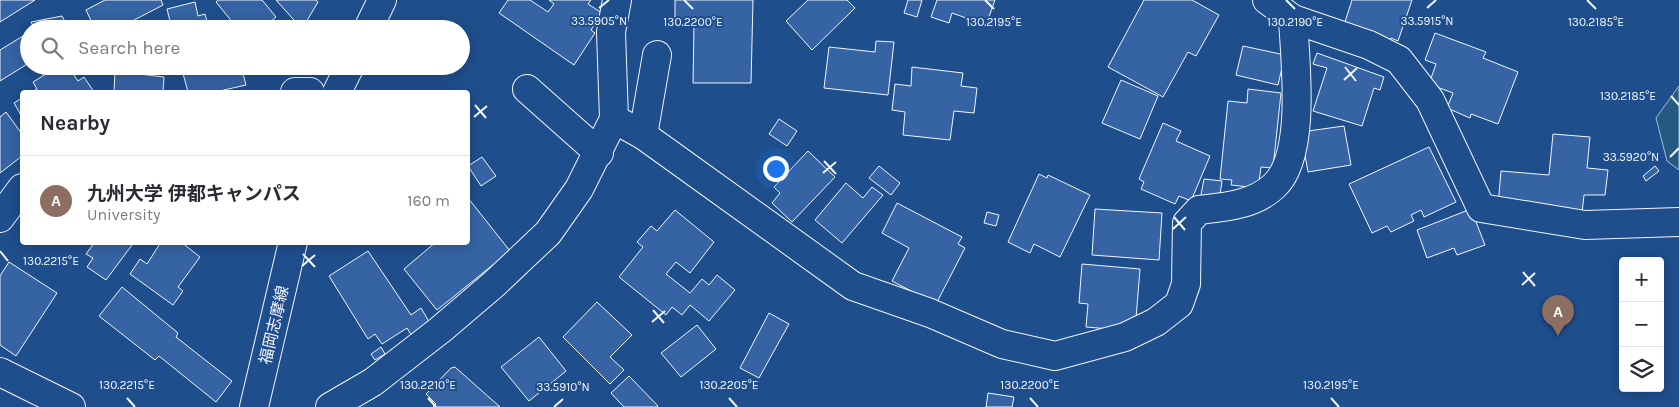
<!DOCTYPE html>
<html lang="en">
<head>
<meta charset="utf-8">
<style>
	:root { --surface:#fff; --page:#f2f2f3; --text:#2b2b33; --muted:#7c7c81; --line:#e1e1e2; --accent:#b45309 }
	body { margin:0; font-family:Karla,"Noto Sans JP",sans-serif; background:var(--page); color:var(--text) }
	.controls { position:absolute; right:15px; bottom:15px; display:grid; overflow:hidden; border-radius:5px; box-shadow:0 2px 12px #0003 }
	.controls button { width:45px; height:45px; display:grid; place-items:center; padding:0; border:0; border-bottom:1px solid var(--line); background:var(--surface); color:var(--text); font:25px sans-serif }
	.you { position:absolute; left:775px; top:168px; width:18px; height:18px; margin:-12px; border:4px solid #fff; border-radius:50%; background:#1a73e8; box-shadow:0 0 0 8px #1a73e833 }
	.badge { display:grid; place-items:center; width:32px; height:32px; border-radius:50%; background:var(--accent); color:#fff; font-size:16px; font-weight:700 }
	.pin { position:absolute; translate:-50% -41px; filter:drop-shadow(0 1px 2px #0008) }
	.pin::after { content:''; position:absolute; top:26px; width:18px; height:15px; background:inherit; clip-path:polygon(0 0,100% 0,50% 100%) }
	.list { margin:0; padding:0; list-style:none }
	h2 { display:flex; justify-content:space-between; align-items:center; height:65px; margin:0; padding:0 20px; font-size:21px }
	h2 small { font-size:16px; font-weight:400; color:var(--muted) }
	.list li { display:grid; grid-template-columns:32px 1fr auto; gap:15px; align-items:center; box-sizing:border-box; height:90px; padding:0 20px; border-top:1px solid var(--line) }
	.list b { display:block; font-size:19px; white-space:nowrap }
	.list p { margin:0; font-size:16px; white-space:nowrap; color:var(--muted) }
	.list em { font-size:16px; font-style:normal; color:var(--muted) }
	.icon { flex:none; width:28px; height:28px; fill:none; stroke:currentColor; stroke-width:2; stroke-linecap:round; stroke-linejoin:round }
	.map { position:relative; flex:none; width:1679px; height:407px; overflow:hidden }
	.search { position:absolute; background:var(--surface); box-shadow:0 2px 12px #0003; left:20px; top:20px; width:450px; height:55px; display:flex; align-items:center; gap:12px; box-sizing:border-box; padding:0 18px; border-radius:28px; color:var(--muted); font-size:19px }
	.panel { position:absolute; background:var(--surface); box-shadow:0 2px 12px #0003; left:20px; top:90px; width:450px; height:155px; border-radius:5px }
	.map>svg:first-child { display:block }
	.green { fill:#245a82; stroke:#a8bbd7 }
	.building { fill:#3563a3; stroke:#f2f6ff }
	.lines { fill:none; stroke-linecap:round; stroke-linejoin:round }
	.minor-casing { stroke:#f2f6ff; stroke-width:30 }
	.primary-casing { stroke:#f2f6ff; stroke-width:30 }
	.minor { stroke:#1f4e8c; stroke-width:28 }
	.primary { stroke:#1f4e8c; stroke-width:28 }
	.ticks { fill:none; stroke:#f2f6ff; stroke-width:2 }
	.labels { text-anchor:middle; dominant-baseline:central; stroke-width:4; stroke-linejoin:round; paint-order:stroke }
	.street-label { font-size:16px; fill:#f2f6ff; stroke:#1f4e8c }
	.ticks-label { font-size:12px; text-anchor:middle; fill:#f2f6ff; stroke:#1f4e8c; stroke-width:4; stroke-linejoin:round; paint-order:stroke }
</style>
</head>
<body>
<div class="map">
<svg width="1679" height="407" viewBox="0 0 1679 407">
	<rect width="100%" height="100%" fill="#1f4e8c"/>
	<polygon class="green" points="1679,86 1679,170 1667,161 1656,118"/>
	<g class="building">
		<polygon points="0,0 35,0 0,22"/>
		<polygon points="105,0 161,0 163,5 117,29 95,29 86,10"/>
		<polygon points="218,0 262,0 276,17 262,29 238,29 216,2"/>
		<polygon points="276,0 316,0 318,2 302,29"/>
		<polygon points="508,0 530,0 548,12 554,4 549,0 591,0 588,4 602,13 591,30 595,33 574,65 499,13"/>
		<polygon points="675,0 753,0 751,83 693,83 694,24 675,24"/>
		<polygon points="808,0 847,0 855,8 812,50 786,21"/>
		<polygon points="908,0 922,0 917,17 904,13"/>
		<polygon points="937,0 995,0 986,25 952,13 949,23 931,17"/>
		<polygon points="1144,0 1192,0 1219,15 1196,56 1188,52 1163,97 1108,67"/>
		<polygon points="1352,0 1412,0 1398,41 1391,38 1389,44 1343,28"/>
		<polygon points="195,2 198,16 205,14 209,29 172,29 167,9"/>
		<polygon points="62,16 69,29 35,29 31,22"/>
		<polygon points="1435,33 1486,52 1483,58 1518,72 1498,124 1471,114 1470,118 1447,108 1453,93 1429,84 1436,64 1425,60"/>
		<polygon points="23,36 29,46 29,63 0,81 0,50"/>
		<polygon points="876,41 894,42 888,95 824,88 829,47 875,52"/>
		<polygon points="1243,46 1285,55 1278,85 1236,75"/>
		<polygon points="1317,53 1384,77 1380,90 1374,88 1362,126 1313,111 1327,68 1313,64"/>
		<polygon points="59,66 68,66 78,81 84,77 94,92 31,92 37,89 33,82"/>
		<polygon points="181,66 241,66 246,85 215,92 188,92"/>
		<polygon points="912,67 963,73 961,86 977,88 974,113 954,111 950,140 903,135 905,112 892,110 895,84 911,86"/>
		<polygon points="115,71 164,77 163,92 114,92"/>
		<polygon points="1121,80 1158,96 1140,139 1102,123"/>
		<polygon points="1248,89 1281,93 1273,168 1261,167 1258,188 1231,185 1232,180 1220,179 1228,101 1247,103"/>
		<polygon points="22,98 22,117 14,103"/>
		<polygon points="6,112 22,134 22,156 0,173 0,117"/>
		<polygon points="779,119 797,131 787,146 769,134"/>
		<polygon points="1163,123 1181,131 1176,141 1210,156 1191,201 1179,196 1175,204 1141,189 1144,182 1139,179"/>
		<polygon points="1344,126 1351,165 1308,172 1301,132"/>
		<polygon points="1553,134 1590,137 1587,168 1608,170 1605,195 1584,195 1582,213 1498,206 1501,171 1549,175"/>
		<polygon points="1429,147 1456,202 1424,217 1421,210 1411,215 1414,221 1391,232 1387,226 1372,233 1349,184"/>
		<polygon points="808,151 835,177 792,222 772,203 780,193 774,187"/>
		<polygon points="482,157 496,176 481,186 468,166"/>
		<polygon points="879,166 900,183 891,195 869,178"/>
		<polygon points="1655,166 1659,171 1646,181 1643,176"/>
		<polygon points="1039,174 1047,178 1048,175 1090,195 1060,257 1034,244 1030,253 1008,242"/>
		<polygon points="1204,179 1222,181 1219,202 1200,200"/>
		<polygon points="846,183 863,198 872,187 883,195 842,243 815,220"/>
		<polygon points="468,198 510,251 437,310 404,269 436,242 468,242"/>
		<polygon points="897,203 962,237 958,244 965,248 936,304 892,281 909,248 882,233"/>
		<polygon points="1095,209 1162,213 1159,260 1092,255"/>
		<polygon points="1471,209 1485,245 1457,255 1454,248 1427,258 1417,230"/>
		<polygon points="675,210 714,242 690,273 676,262 666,274 690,293 702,279 709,285 717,275 735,290 709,321 690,305 682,315 672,307 666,315 619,277 643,247 637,242 651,226 657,231"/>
		<polygon points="987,212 999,215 996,226 984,223"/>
		<polygon points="95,242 128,242 132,245 106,280 87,267 93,258 86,254"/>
		<polygon points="161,242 181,242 200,257 178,287 183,291 173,305 130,274 140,259 147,264"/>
		<polygon points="368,251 411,315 421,308 431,325 413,338 407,328 382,344 375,334 368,339 329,276"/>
		<polygon points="9,262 57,293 16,356 0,345 0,276"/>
		<polygon points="1082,264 1140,269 1135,331 1086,327 1088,304 1079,303"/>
		<polygon points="122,287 178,333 176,337 232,381 216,402 159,356 155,360 99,316"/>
		<polygon points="597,302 632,335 610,357 624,370 610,384 563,337"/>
		<polygon points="769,313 789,324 759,378 740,368"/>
		<polygon points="697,325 716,349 681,377 661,353"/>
		<polygon points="539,337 566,371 529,401 501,367"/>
		<polygon points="381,347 385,354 375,360 371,354"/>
		<polygon points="455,367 500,407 433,407 436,404 426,394 451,368"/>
		<polygon points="629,376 658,406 657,407 624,407 611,393"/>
		<polygon points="988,393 1014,397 1012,407 986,407"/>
	</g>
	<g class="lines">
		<g class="minor-casing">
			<g id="minor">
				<polyline points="1267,0 1293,19 1369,45 1399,60 1430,100 1481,208 1585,225 1679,222"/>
				<polyline points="527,89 599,153"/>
				<polyline points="295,92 310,92"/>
				<path d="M 614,119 L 643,135 L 853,286 L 930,313 L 1002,344 L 1055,356 L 1125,337 L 1156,322 L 1179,304 L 1186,284 L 1187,223 L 1199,210 C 1225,207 1254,205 1274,186 C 1307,156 1295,60 1293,19"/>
				<polyline points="643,135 657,55"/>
				<polyline points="0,218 22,188"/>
				<polyline points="0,372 71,407"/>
				<polyline points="330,407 373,382 440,330 494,284 548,233 579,189 614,119 611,32 617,0"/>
			</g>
		</g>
		<g class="primary-casing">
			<g id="primary">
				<polyline points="368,29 382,0"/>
				<polyline points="337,92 350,66"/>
				<polyline points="254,407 293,242"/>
			</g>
		</g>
		<use href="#minor" class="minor"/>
		<use href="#primary" class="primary"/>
	</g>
	<path class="ticks" d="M 684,0 L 693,9M 985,0 L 994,9M 1286,0 L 1295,9M 1587,0 L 1596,9M 599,8 L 609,0M 1427,8 L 1436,0M 1345,67 L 1356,81M 1344,80 L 1357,68M 1671,96 L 1679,105M 475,105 L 486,118M 474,117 L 487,106M 1670,157 L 1679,148M 824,161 L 836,174M 823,173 L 836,162M 1174,217 L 1185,230M 1173,229 L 1186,217M 0,251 L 8,261M 303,254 L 315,267M 302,266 L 315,255M 1523,272 L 1535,286M 1522,285 L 1535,273M 653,310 L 664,323M 652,322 L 665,311M 127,398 L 135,407M 428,398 L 436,407M 729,398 L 737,407M 1030,398 L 1038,407M 1331,398 L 1339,407M 554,407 L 563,399"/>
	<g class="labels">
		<g class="street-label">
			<text transform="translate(274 325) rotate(-77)">福岡志摩線</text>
		</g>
	</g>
	<g class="ticks-label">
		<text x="599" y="25">33.5905°N</text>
		<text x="1427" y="25">33.5915°N</text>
		<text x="693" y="26">130.2200°E</text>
		<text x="994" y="26">130.2195°E</text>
		<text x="1295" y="26">130.2190°E</text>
		<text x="1596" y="26">130.2185°E</text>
		<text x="1628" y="100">130.2185°E</text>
		<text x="1631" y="161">33.5920°N</text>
		<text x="51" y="265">130.2215°E</text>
		<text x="127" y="389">130.2215°E</text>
		<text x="428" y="389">130.2210°E</text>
		<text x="729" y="389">130.2205°E</text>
		<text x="1030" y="389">130.2200°E</text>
		<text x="1331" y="389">130.2195°E</text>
		<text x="563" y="391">33.5910°N</text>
	</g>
</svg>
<div class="controls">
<button>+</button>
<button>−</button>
<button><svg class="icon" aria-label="layers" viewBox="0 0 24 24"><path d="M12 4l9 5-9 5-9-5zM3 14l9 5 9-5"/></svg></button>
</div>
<div class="you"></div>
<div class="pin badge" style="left:1558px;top:336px;background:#8d6e63">A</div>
<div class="search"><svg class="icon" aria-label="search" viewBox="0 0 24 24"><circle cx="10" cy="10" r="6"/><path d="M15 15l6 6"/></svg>Search here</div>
<section class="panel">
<h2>Nearby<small></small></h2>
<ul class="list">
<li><span class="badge" style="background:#8d6e63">A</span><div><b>九州大学 伊都キャンパス</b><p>University</p></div><em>160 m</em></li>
</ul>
</section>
</div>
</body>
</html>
